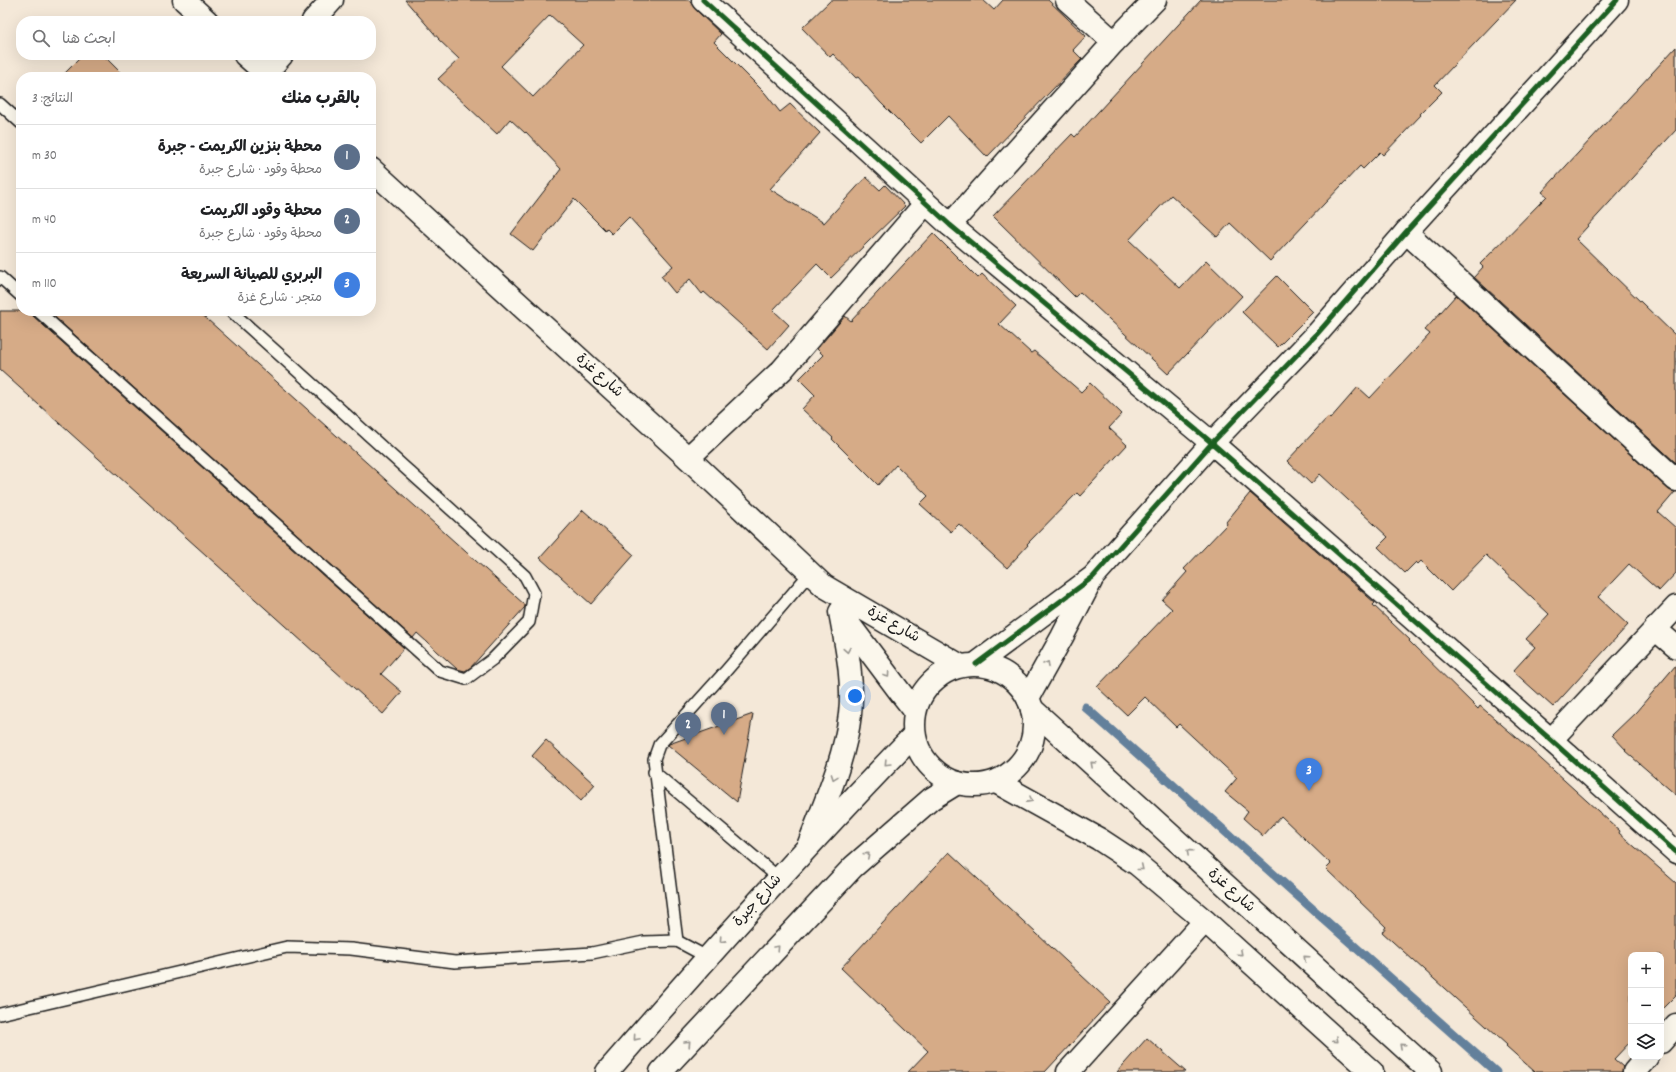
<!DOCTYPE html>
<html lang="ar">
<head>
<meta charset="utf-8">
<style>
	:root { --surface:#fff; --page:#f2f2f2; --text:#202124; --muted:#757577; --line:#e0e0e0; --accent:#1f6fb2 }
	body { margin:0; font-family:Dekko,"Playpen Sans Arabic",sans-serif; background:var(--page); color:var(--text); direction:rtl }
	.controls { position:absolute; right:12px; bottom:12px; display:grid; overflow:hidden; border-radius:8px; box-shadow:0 4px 16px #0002 }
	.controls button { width:36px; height:36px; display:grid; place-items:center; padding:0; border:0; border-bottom:1px solid var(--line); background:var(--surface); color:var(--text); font:20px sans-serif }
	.you { position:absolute; left:855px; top:696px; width:14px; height:14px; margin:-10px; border:3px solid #fff; border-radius:50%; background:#1a73e8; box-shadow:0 0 0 6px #1a73e833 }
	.badge { display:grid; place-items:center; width:26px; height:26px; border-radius:50%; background:var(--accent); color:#fff; font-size:13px; font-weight:700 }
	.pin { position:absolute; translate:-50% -33px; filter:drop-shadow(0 1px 2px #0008) }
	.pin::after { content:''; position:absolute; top:21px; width:14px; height:12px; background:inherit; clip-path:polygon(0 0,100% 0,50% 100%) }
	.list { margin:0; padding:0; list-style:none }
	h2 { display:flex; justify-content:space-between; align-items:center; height:52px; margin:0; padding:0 16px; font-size:17px }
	h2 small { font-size:13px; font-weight:400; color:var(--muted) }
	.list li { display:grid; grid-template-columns:26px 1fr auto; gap:12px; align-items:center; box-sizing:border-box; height:64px; padding:0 16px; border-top:1px solid var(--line) }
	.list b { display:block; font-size:15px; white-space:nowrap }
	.list p { margin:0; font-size:13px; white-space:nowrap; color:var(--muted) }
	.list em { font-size:13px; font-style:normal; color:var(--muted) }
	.icon { flex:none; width:22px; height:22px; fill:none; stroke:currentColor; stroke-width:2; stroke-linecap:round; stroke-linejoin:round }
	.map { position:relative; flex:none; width:1676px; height:1072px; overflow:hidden; direction:ltr }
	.search { position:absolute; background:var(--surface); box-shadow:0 4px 16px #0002; left:16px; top:16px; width:360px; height:44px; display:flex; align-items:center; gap:10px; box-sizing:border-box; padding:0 14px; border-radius:16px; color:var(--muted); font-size:15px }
	.panel { position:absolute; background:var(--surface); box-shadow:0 4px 16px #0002; left:16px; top:72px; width:360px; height:244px; border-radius:16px; direction:rtl }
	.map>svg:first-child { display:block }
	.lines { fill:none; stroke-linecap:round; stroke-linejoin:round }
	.stream { stroke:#64809b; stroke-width:9 }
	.building { fill:#d6ab87; stroke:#1c1c1c; fill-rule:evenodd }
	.service-casing { stroke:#1c1c1c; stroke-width:14 }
	.minor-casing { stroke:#1c1c1c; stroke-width:25 }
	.tertiary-casing { stroke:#1c1c1c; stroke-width:25 }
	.secondary-casing { stroke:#1c1c1c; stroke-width:25 }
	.service { stroke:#fbf7ec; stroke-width:11 }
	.minor { stroke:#fbf7ec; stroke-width:22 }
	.tertiary { stroke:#fbf7ec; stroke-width:22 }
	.secondary { stroke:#fbf7ec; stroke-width:22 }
	.cycleway-casing { stroke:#fbf7ec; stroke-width:8 }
	.cycleway { stroke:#1b5e20; stroke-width:5 }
	.oneway { stroke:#97948e }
	.labels { text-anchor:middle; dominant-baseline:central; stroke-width:3.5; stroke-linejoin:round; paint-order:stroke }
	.street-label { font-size:15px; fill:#1c1c1c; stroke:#fbf7ec }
</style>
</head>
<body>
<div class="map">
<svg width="1676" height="1072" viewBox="0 0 1676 1072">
	<rect width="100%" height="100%" fill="#f4e8d8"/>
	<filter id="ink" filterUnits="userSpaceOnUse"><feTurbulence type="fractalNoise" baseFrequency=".025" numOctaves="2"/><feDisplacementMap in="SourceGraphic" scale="8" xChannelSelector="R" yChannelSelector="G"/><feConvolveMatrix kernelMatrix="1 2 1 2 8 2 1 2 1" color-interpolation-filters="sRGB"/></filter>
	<g filter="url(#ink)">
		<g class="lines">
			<polyline class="stream" points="1085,707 1496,1072"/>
		</g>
		<g class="building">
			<path d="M 405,0 L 689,0 L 695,9 L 721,34 L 714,42 L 765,93 L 780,112 L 790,104 L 820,133 L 770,189 L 824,223 L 866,177 L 880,190 L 885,185 L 905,206 L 831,278 L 817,264 L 773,310 L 789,325 L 768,349 L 704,292 L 702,294 L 690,279 L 675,293 L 661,276 L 673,266 L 629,217 L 612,234 L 606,228 L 605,230 L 574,199 L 533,251 L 511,234 L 561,169 L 526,132 L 525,133 L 511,120 L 510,119 L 497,134 L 438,79 L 459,59 L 438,39 L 439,39 ZM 550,15 L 583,45 L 533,97 L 501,66 Z"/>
			<polygon points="831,0 983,0 994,10 1003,0 1048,0 1086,36 1073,50 1082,59 987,157 948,116 921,143 880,102 858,77 856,78 833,54 830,57 802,28"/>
			<polygon points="1201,0 1516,0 1435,85 1442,92 1420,114 1421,115 1383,155 1380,152 1363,169 1360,166 1270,261 1230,223 1217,237 1171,195 1129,240 1180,288 1206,261 1242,296 1168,374 1080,292 1075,297 993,216 1072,134 1075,137"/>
			<polygon points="1676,47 1676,130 1576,239 1676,336 1676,463 1474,277 1483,267 1480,264 1547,196 1542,192"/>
			<polygon points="83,55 103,55 125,77 61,77"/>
			<polygon points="933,233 978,278 982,274 1016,306 999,324 1031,353 1034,351 1081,392 1090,383 1122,414 1109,428 1127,445 1080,496 1077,493 1027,544 1028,545 1007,568 959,524 951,532 920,504 928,496 896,465 878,485 832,439 833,438 802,409 815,395 799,379 823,355 817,349 845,316 851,321"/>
			<polygon points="1277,276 1313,312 1278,347 1242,312"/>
			<polygon points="1456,295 1668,489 1675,492 1658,512 1676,528 1676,573 1659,591 1629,564 1598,597 1628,625 1553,707 1513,671 1535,647 1526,639 1549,614 1486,555 1451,591 1421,561 1418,564 1416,562 1405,573 1378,547 1388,537 1320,474 1311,484 1287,461 1328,417 1330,419 1358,387 1370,398 1430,334 1425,330"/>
			<polygon points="0,311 31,311 33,316 404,648 381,674 402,692 383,714 0,370"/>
			<polygon points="48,311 198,311 525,605 525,607 471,667 465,671 457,669 417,633 413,638"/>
			<polygon points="1250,493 1375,603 1373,605 1410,640 1409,641 1478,709 1480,706 1531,750 1620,831 1619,833 1676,883 1676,995 1661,1010 1661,955 1631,955 1631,1041 1614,1059 1623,1067 1622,1072 1535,1072 1506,1046 1507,1045 1382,932 1386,927 1326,869 1331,864 1281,816 1263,836 1243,818 1248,811 1225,792 1237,778 1179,724 1176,727 1145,697 1127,715 1097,687 1172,609 1162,600 1187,572 1184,569 1227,524 1226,522"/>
			<polygon points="583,510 634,555 591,604 540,558"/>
			<polygon points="1676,665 1676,795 1625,751 1626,750 1612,735 1636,712"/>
			<polygon points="753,714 737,802 668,745 669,744"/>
			<polygon points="546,740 595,785 581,801 532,756"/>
			<polygon points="949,852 1110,1002 1045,1072 908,1072 928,1051 841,968"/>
			<polygon points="1147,1038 1186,1072 1117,1072"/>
		</g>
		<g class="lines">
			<g class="service-casing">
				<g id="service">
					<polyline points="0,104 21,123"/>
					<polyline points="0,277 21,296"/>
					<polyline points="38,311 440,671 466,679 493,659 529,622 534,593 525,576 231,311"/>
					<polyline points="654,772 779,878"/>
					<polyline points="677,941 654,759 659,745 725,672 810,573"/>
					<polyline points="0,1014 287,947 351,949 455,962 592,953 644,942 677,941 707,957"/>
				</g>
			</g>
			<g class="minor-casing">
				<g id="minor">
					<polyline points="703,0 950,225 1212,443 1551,740 1676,852"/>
					<polyline points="1067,0 1114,42"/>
					<polyline points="313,21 332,0"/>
					<polyline points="266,73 282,55"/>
					<polyline points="950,225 1114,42 1155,0"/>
					<polyline points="1406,232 1676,480"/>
					<polyline points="688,458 782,370 925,204"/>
					<polyline points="1655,629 1676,647"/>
					<polyline points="1551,740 1676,607"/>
					<polyline points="1661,1042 1676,1025"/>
					<polyline points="1068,1072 1205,921"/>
					<polyline points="1634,1072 1647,1057"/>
				</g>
			</g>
			<g class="tertiary-casing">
				<g id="tertiary">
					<polyline points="976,664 1093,577 1212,443 1317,334 1406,232 1617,0"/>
					<polyline points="1028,698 1062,637 1091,581"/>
					<path d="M 607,1072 C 707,957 808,844 914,735"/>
					<polyline points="661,1072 853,867 931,799 957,783"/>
				</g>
			</g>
			<g class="secondary-casing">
				<g id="secondary">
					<polyline points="184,0 207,21"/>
					<polyline points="245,55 270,77"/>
					<polyline points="371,169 688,458 824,586 961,666"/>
					<polyline points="843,616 900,692 915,711"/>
					<circle cx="974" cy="725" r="60"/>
					<polyline points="1032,709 1431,1072"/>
					<polyline points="996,782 1099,839 1137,864 1205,921 1372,1072"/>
					<path d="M 809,844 C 825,802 845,759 850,714 C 854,679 846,645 840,612"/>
				</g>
			</g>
			<use href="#service" class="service"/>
			<use href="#minor" class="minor"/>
			<use href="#tertiary" class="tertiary"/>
			<use href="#secondary" class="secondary"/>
			<g class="cycleway-casing">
				<g id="cycleway">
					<polyline points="703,0 950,225 1212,443 1551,740 1676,852"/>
					<polyline points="976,664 1093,577 1212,443 1317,334 1406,232 1617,0"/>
				</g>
			</g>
			<use href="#cycleway" class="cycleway"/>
		</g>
		<defs><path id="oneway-chevron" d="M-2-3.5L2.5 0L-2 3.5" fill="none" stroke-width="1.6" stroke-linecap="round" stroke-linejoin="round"/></defs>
		<g class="oneway">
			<use href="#oneway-chevron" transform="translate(847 650) rotate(80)"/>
			<use href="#oneway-chevron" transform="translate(1047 664) rotate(-60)"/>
			<use href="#oneway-chevron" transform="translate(887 675) rotate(55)"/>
			<use href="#oneway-chevron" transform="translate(887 763) rotate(134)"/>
			<use href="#oneway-chevron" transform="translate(1093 764) rotate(-138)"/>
			<use href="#oneway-chevron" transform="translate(834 777) rotate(110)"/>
			<use href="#oneway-chevron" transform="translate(1030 800) rotate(29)"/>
			<use href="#oneway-chevron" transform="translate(1189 852) rotate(-138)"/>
			<use href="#oneway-chevron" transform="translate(867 855) rotate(-41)"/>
			<use href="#oneway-chevron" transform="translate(1141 868) rotate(39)"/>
			<use href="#oneway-chevron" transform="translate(722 940) rotate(132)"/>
			<use href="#oneway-chevron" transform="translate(777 948) rotate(-47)"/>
			<use href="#oneway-chevron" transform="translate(1240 953) rotate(42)"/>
			<use href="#oneway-chevron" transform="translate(1306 958) rotate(-138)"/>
			<use href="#oneway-chevron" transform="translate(636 1038) rotate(131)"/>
			<use href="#oneway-chevron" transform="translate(1336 1040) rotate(42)"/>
			<use href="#oneway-chevron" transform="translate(688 1043) rotate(-47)"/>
			<use href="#oneway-chevron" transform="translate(1402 1046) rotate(-138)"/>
		</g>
	</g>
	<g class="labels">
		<g class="street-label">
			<text transform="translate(599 376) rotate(42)">شارع غزة</text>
			<text transform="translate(893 625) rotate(30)">شارع غزة</text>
			<text transform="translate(1231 891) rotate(42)">شارع غزة</text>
			<text transform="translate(758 901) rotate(-48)">شارع جبرة</text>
		</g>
	</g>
</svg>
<div class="controls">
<button>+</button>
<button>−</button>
<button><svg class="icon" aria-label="layers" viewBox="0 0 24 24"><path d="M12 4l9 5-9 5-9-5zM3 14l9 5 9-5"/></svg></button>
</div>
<div class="you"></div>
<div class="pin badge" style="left:724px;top:735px;background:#5c6f8a">1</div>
<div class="pin badge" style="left:688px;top:745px;background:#5c6f8a">2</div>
<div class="pin badge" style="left:1309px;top:791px;background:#3f7fe0">3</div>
<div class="search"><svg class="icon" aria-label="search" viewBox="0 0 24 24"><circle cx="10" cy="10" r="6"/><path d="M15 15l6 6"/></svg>ابحث هنا</div>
<section class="panel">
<h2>بالقرب منك<small>النتائج: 3</small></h2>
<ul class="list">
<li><span class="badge" style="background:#5c6f8a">1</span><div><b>محطة بنزين الكريمت - جبرة</b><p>محطة وقود · شارع جبرة</p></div><em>30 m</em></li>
<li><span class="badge" style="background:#5c6f8a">2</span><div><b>محطة وقود الكريمت</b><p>محطة وقود · شارع جبرة</p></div><em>40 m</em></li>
<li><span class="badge" style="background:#3f7fe0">3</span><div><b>البربري للصيانة السريعة</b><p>متجر · شارع غزة</p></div><em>110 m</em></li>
</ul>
</section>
</div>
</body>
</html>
